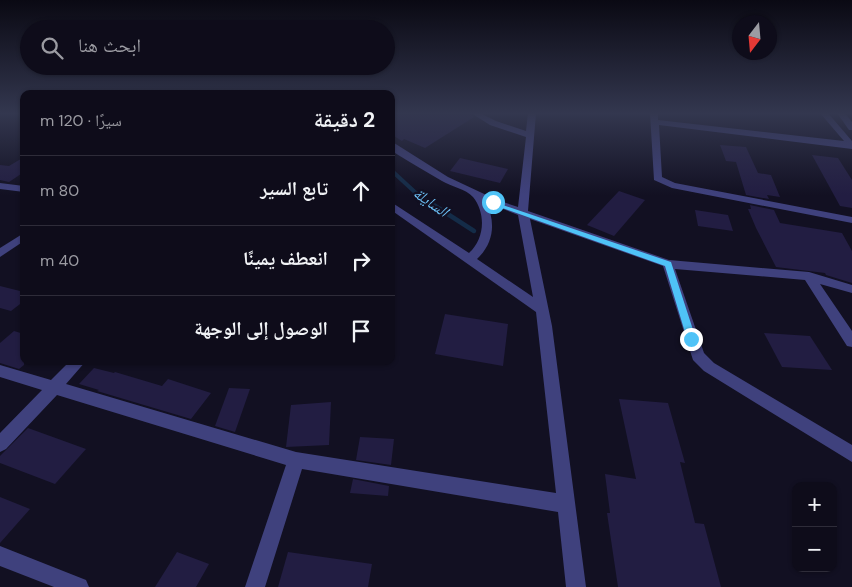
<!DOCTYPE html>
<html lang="ar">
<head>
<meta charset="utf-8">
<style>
	:root { --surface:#0e0c1a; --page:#1c1a27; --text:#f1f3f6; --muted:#9b9ba2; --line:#2e2c39 }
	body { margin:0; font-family:"DM Sans","Noto Naskh Arabic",sans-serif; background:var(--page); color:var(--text); direction:rtl }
	.controls { position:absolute; right:15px; bottom:15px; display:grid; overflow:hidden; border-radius:10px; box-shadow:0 1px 4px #0004 }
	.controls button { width:45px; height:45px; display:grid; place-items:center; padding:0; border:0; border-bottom:1px solid var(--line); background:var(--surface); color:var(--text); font:25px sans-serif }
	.compass { position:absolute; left:732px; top:15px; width:45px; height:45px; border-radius:50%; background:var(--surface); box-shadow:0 1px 4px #0004; rotate:196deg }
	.stop { position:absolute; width:15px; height:15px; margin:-11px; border:4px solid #4fc3f7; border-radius:50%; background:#fff }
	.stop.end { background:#4fc3f7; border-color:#fff; box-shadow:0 1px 5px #0008 }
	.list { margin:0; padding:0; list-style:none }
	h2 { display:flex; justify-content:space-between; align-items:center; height:65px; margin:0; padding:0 20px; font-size:21px }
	h2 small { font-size:16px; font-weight:400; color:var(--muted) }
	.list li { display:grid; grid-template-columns:32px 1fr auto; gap:15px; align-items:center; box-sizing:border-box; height:70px; padding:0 20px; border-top:1px solid var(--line) }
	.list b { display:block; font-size:19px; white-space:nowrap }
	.list em { font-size:16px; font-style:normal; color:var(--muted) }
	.icon { flex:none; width:28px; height:28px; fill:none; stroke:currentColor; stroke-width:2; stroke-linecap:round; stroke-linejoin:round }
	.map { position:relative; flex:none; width:852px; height:587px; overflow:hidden; direction:ltr }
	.search { position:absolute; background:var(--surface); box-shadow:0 1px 4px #0004; left:20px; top:20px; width:375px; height:55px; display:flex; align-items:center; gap:12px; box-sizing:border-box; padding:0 18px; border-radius:28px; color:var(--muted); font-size:19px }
	.panel { position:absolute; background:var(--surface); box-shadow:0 1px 4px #0004; left:20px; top:90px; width:375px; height:275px; border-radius:10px; direction:rtl }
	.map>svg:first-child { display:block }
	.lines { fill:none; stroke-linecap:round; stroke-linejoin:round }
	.stream-far1 { stroke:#142c48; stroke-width:4 }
	.stream { stroke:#142c48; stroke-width:4.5 }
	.building { fill:#221d42 }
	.minor { fill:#3f417d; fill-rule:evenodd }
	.route { fill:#4fc3f7 }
	.labels { text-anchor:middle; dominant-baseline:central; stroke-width:4.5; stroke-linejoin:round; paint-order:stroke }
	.water-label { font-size:16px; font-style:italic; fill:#6bbef3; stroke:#121022 }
</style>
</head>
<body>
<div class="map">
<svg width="852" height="587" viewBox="0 0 852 587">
	<rect width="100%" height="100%" fill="#121022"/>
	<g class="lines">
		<polyline class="stream-far1" points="391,170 417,194"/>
		<polyline class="stream" points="415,193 474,231"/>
	</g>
	<g class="building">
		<polygon points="391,113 469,113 474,117 425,148 404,139 402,141 391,134"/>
		<polygon points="720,145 746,147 758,173 771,175 780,197 767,195 769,199 746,195 736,162 726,161"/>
		<polygon points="812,155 838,158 852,180 852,208 840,206"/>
		<polygon points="24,157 24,172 9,182 0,180 0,165 9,166"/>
		<polygon points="460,158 508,169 500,183 450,171"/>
		<polygon points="619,191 645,200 614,236 587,225"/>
		<polygon points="750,205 774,210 780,223 842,233 852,251 852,283 826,275 825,273 776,267 756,228 748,209 751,209"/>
		<polygon points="695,210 728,215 733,231 698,226"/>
		<polygon points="0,286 24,292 24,301 11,311 0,308"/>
		<polygon points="445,314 508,324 503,366 435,354"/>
		<polygon points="14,331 24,334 24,365 19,369 0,363 0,343"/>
		<polygon points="764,333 810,336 832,370 782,367"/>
		<polygon points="94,368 114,373 115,372 162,386 168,379 211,393 191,419 97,391 99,390 79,384"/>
		<polygon points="229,388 250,389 235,432 215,426"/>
		<polygon points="619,399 668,403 685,463 680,462 695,523 704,524 721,587 618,587 607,513 610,513 605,474 636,479"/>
		<polygon points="331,402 329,445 286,447 291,405"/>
		<polygon points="28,428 86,449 55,484 0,463 0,456"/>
		<polygon points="360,437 394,439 391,465 356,460"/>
		<polygon points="353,479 389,486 388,496 350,493"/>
		<polygon points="0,497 30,509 0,543"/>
		<polygon points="177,552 209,564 196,587 155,587"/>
		<polygon points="288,552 372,564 368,587 278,587"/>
	</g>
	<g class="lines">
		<g class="minor">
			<path d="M 471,113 L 480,113 L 496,121 L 526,131 L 528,113 L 536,113 L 528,211 L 669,260 L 809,272 L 852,285 L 852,293 L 820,284 L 852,331 L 852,347 L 847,346 L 805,280 L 675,269 L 704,353 L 714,363 L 852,445 L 852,462 L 704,371 L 693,360 L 663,266 L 530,219 L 552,326 L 586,587 L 566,587 L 558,512 L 302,469 L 265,587 L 245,587 L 286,465 L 57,395 L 6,449 L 0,452 L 0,433 L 42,390 L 0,377 L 0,365 L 51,380 L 70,361 L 86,361 L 66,384 L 296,452 L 556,493 L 536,312 L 391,210 L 391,202 L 469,253 C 485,239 486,213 473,197 C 466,189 450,186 442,181 C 426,172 410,162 395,153 L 391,149 L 391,141 L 448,177 L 497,200 L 518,207 L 526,137 L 490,125 ZM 486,202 L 518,215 L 533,297 L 477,259 C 494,243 496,222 486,202 Z"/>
			<polygon points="650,113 658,113 658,120 844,141 820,113 828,113 852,141 852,149 659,125 662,177 675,183 852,217 852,223 672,188 654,180"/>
			<polygon points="837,113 845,113 852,122 852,130 849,130"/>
			<polygon points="0,183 24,186 24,192 0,189"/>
			<polygon points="24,233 24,241 0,257 0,248"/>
			<polygon points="0,546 86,580 89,587 54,587 0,566"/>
		</g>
	</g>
	<linearGradient id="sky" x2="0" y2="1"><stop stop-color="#0a0913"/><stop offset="0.58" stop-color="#33374f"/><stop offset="1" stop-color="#33374f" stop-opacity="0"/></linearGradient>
	<rect width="852" height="195" fill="url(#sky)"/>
	<polygon class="route" points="491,201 671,262 696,339 694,342 691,343 687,339 665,266 491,204"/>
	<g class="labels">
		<g class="water-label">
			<text transform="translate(431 202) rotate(35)">السايلة</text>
		</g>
	</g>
</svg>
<div class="controls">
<button>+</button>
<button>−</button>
</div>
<svg class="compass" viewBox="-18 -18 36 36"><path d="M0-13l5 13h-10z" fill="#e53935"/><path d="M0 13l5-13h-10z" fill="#9b9ba2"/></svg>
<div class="stop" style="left:493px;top:202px"></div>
<div class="stop end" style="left:691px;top:339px"></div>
<div class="search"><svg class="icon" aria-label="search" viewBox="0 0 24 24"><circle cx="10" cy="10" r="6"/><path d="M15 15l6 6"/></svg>ابحث هنا</div>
<section class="panel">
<h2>2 دقيقة<small>سيرًا · 120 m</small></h2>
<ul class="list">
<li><svg class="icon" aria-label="ahead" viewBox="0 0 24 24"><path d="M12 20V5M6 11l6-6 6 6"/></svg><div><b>تابع السير</b></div><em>80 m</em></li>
<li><svg class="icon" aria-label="right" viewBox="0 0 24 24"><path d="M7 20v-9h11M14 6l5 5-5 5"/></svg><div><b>انعطف يمينًا</b></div><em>40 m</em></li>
<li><svg class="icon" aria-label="arrive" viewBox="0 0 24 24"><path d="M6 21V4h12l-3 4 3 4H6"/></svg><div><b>الوصول إلى الوجهة</b></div></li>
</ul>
</section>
</div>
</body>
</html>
